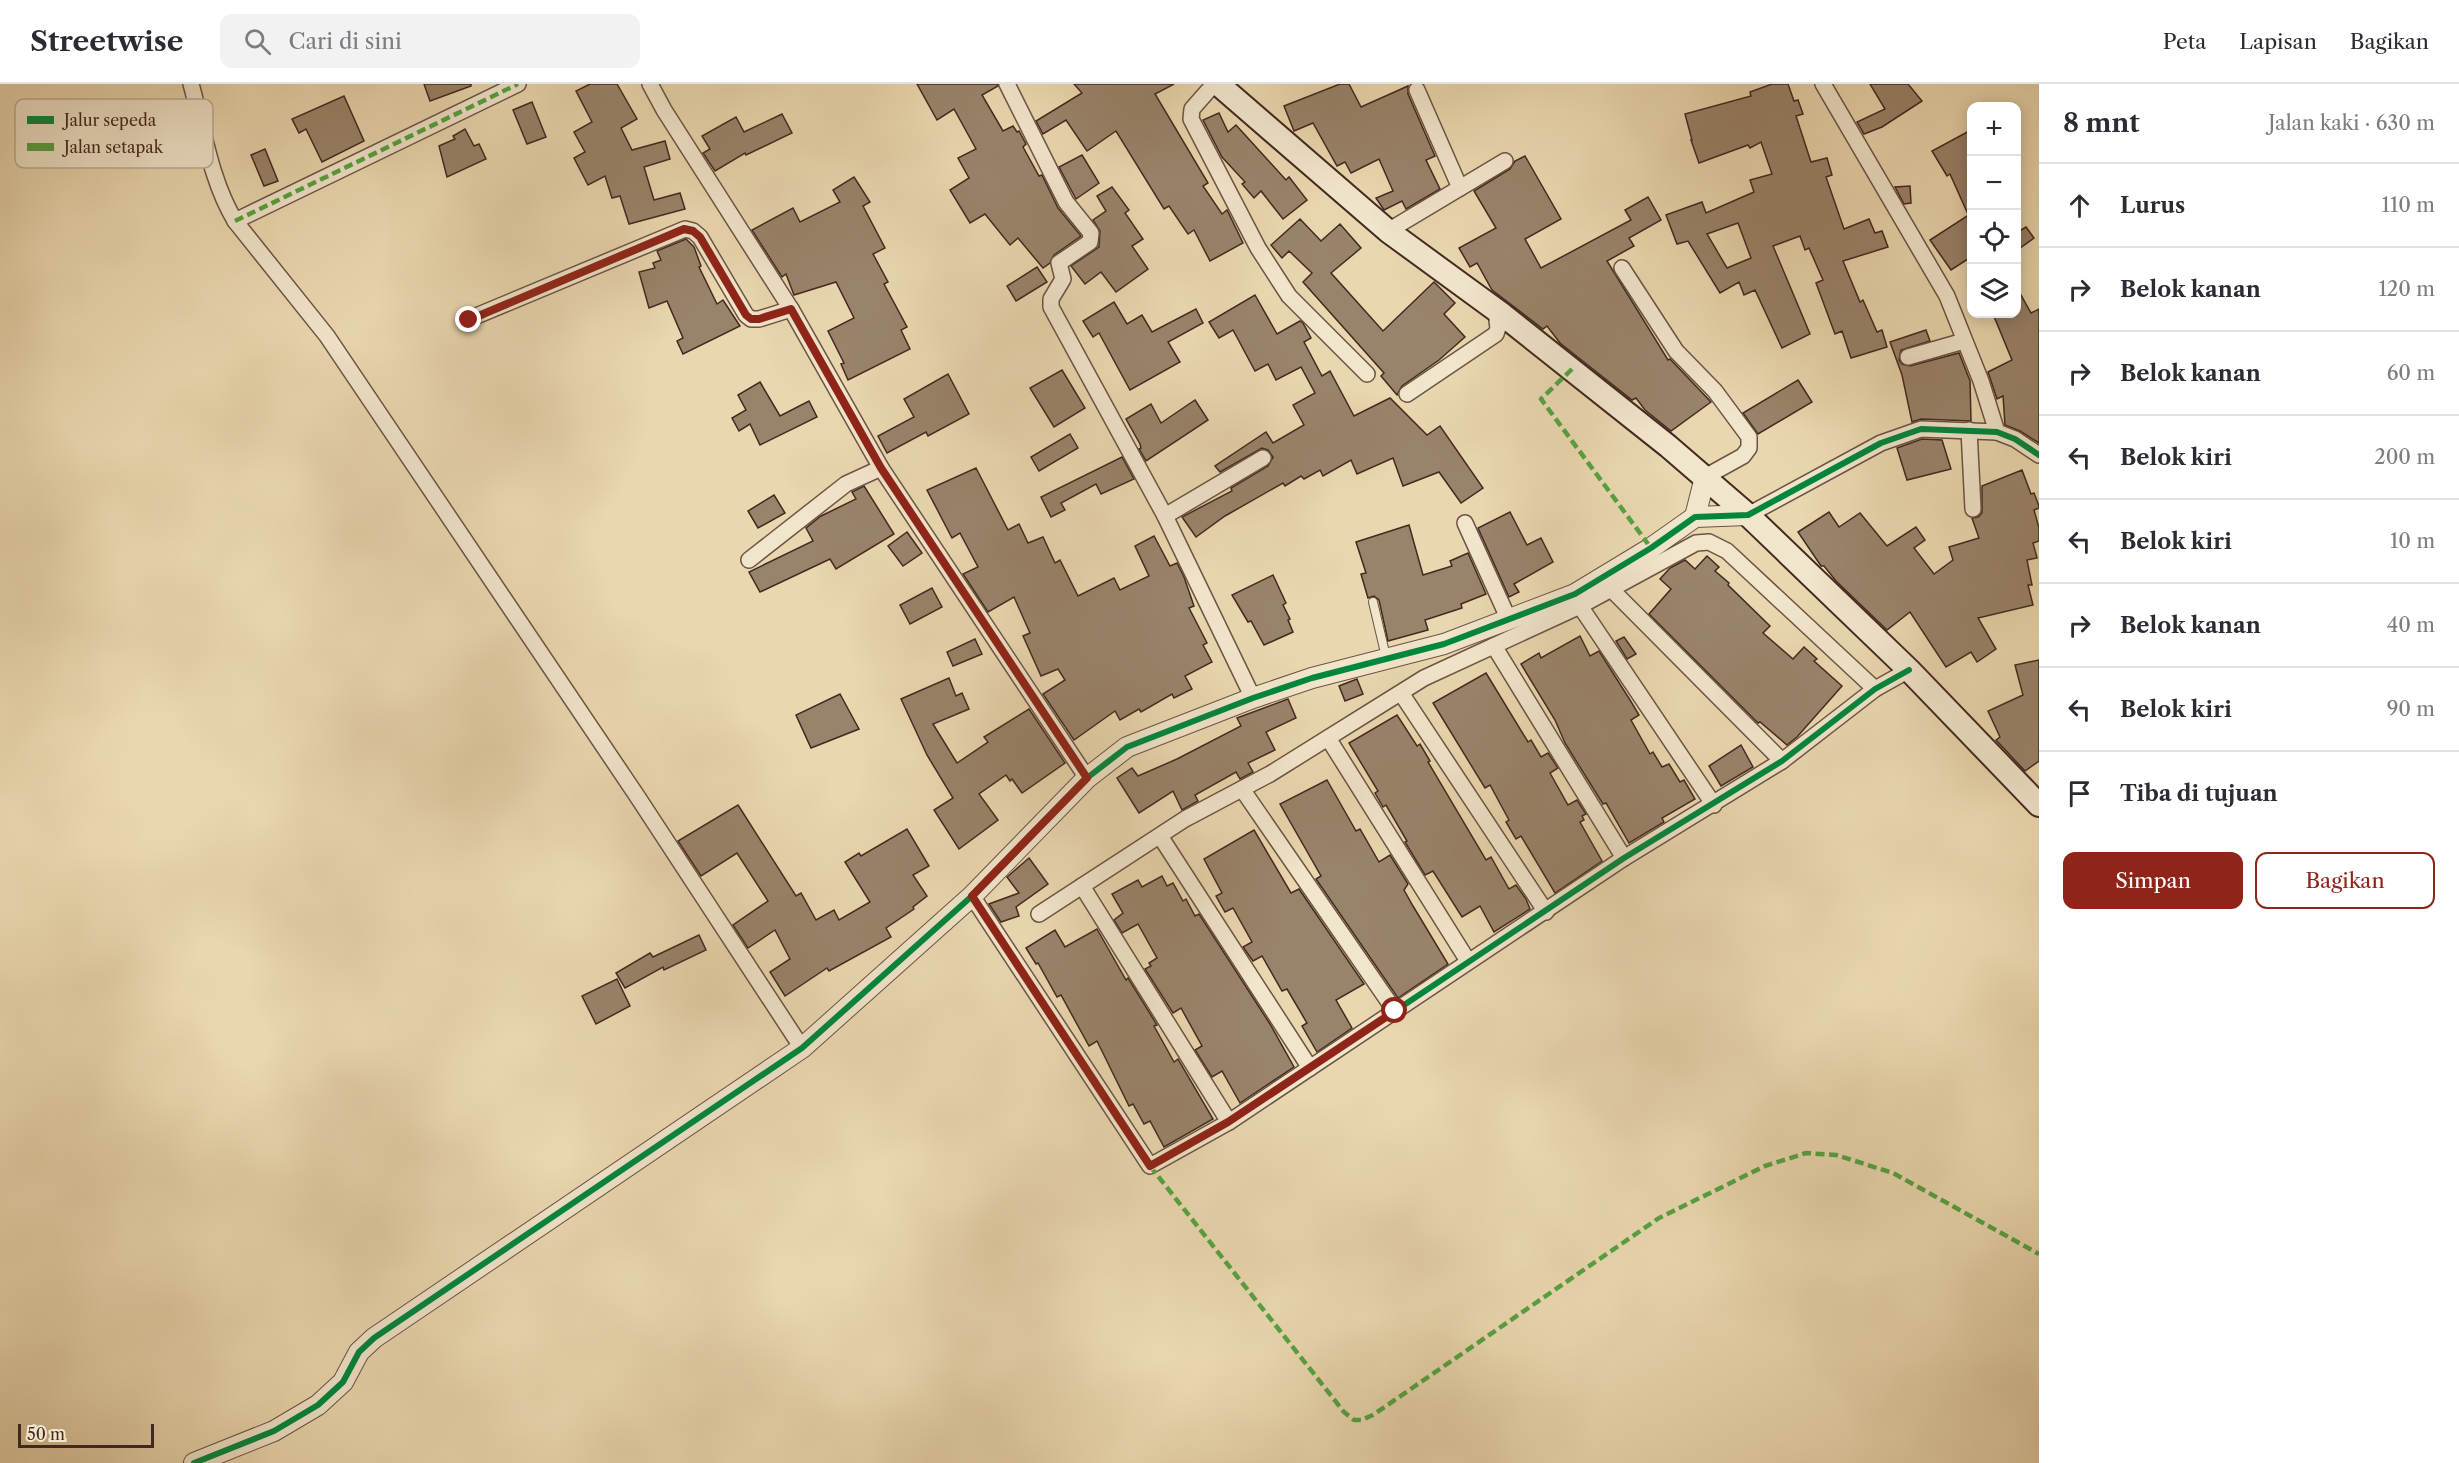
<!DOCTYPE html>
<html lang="id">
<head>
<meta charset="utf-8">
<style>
	:root { --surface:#fff; --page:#f2f2f3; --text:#2b2b33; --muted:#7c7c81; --line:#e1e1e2; --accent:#8f2418 }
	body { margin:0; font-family:"Libre Caslon Text",serif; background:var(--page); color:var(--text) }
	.controls { position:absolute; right:18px; top:18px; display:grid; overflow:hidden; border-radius:12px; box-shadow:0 3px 15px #0003 }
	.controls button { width:54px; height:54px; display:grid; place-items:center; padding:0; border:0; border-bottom:2px solid var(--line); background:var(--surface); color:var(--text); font:30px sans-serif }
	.scale { position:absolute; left:18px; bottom:15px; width:136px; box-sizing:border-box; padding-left:6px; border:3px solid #422920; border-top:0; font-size:16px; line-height:21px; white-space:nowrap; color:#422920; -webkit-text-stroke:4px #f1e5cb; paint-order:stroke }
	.stop { position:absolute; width:18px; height:18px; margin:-14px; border:4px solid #8f2418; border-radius:50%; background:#fff }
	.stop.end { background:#8f2418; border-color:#fff; box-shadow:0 2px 6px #0008 }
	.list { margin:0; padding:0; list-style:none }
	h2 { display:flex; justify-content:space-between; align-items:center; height:78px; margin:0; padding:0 24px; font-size:26px }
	h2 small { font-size:20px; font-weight:400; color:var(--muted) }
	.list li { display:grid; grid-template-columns:39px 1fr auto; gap:18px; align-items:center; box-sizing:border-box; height:84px; padding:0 24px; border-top:2px solid var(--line) }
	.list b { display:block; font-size:22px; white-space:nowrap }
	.list em { font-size:20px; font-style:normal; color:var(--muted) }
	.actions { display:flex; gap:12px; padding:18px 24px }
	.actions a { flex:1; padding:14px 0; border:2px solid var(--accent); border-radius:12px; text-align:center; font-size:21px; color:var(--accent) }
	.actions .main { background:var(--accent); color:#fff }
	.icon { flex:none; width:33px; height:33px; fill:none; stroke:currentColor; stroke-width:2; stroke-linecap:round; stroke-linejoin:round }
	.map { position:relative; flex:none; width:2039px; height:1379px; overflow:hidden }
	header { display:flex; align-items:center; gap:36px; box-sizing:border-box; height:84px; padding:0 30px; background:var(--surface); border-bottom:2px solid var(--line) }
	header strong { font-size:28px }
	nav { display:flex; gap:33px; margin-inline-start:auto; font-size:21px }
	.search { width:420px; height:54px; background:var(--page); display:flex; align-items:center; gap:15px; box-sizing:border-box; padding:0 21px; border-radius:12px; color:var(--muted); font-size:22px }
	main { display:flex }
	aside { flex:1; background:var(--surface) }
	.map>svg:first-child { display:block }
	.building { fill:#99836a; stroke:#422920; stroke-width:1.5; fill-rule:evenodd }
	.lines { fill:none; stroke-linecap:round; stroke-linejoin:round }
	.service-casing { stroke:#6c5444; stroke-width:10 }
	.minor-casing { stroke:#6c5444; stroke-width:18 }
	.tertiary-casing { stroke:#6c5444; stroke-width:22 }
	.secondary-casing { stroke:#422920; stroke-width:26 }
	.service { stroke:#f1e5cb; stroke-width:8 }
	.minor { stroke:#f1e5cb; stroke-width:15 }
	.tertiary { stroke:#f1e5cb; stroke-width:20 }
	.secondary { stroke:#f1e5cb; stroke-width:22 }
	.quiet { stroke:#55a341; stroke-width:4.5; stroke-dasharray:9 4.5; stroke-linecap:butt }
	.cycleway-casing { stroke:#f1e5cb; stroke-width:10 }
	.cycleway { stroke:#00873e; stroke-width:6 }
	.route { stroke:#8f2418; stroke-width:8 }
	.key { fill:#f1e5cb; stroke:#bcad98; stroke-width:1.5 }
	.key-label { font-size:16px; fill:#422920 }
</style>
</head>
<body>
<header>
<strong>Streetwise</strong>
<div class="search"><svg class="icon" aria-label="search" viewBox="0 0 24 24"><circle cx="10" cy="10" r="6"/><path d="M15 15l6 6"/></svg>Cari di sini</div>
<nav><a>Peta</a><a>Lapisan</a><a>Bagikan</a></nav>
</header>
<main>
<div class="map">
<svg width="2039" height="1379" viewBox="0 0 2039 1379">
	<rect width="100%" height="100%" fill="#ead7af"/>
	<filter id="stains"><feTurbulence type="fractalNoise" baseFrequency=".00333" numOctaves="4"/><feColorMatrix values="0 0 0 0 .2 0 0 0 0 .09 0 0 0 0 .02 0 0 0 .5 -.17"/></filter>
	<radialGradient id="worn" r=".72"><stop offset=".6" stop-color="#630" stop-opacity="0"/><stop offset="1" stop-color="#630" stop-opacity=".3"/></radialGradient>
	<g class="building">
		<polygon points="424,0 471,0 471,2 430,17"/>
		<polygon points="590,0 617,0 637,35 621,44 632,66 665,57 670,75 644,83 654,116 680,109 685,125 629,140 620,112 612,114 605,92 588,101 574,74 585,68 574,48 592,38 576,7"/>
		<polygon points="917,0 997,0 998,2 982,11 1003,47 1013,42 1017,48 1019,47 1026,60 1023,63 1039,92 1042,91 1058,124 1081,152 1054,171 1050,179 1043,184 1018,154 1010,161 985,130 970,139 950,106 969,94 958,74 976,65 954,25 937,36"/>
		<polygon points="1074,0 1174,0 1155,10 1208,99 1203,102 1222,130 1227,126 1243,159 1210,177 1194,146 1188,150 1169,122 1164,125 1116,47 1087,67 1066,36 1043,50 1036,37 1082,9"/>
		<polygon points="1340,0 1349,0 1361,23 1408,2 1408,10 1435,72 1426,76 1440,105 1406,125 1402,117 1384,126 1376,114 1393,107 1379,75 1351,89 1345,78 1337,82 1313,39 1294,47 1284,22"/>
		<path d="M 1772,0 L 1788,0 L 1794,17 L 1798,16 L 1803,30 L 1796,32 L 1811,78 L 1827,74 L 1832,91 L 1826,93 L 1844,145 L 1869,135 L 1875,149 L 1882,147 L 1888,163 L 1843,177 L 1860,218 L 1863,216 L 1877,248 L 1882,246 L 1887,263 L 1851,274 L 1842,247 L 1835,250 L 1816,199 L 1823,196 L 1809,164 L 1805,166 L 1800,152 L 1773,162 L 1810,250 L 1782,264 L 1755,206 L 1744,211 L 1739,198 L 1720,209 L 1688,157 L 1677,160 L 1666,131 L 1702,118 L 1706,129 L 1754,108 L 1750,96 L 1772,90 L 1761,58 L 1750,64 L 1748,61 L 1699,79 L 1691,56 L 1692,56 L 1685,30 L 1751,12 L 1750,8 ZM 1738,139 L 1751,174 L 1727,184 L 1707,150 Z"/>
		<polygon points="1870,0 1908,0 1922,17 1882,43 1864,50 1857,38 1885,25"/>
		<polygon points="344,12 364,57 322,78 306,45 299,49 292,35"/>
		<polygon points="532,18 546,53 527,60 513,26"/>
		<polygon points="1219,29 1228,48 1236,41 1286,96 1289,93 1307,116 1283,135 1261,107 1254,114 1242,100 1245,98 1222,73 1203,36"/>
		<polygon points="782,30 792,49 746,71 745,69 715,87 703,69 710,65 702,52 736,33 744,48"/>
		<polygon points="465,45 474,62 479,60 486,75 447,93 439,62 455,55 453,52"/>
		<polygon points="1971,46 1971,137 1950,90 1947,92 1932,67"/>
		<polygon points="265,65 278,97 264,102 251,71"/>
		<polygon points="1082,71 1099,99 1076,115 1059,83"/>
		<polygon points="1525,72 1561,135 1525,155 1541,184 1631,136 1625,126 1648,113 1661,136 1629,154 1634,162 1607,177 1668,276 1670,275 1711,318 1671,347 1645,326 1636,314 1632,316 1560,259 1547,242 1543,245 1492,206 1477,179 1470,183 1459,164 1496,144 1474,107 1510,85 1515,77"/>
		<polygon points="854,93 870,118 863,122 885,164 873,170 888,198 884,200 907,243 901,246 910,265 848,296 841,280 844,279 828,247 854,234 836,198 794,211 786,190 782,193 752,146 793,124 800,138 840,118 833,106"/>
		<polygon points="1910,102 1911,119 1904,120 1895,103"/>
		<polygon points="1112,103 1129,126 1125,129 1143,155 1132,162 1148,185 1116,208 1101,188 1085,200 1071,182 1099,163 1100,147 1093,136 1106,127 1097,112"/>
		<polygon points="1967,132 1971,140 1971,173 1951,186 1930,156"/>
		<polygon points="1300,135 1321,157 1340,140 1361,164 1331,189 1383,247 1434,198 1455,219 1444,230 1465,253 1439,276 1402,302 1397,311 1381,292 1384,289 1303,198 1312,189 1289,167 1282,174 1271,161"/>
		<polygon points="2026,143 2034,154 2016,167 2016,149"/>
		<polygon points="686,155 694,163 701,182 699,183 717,220 723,216 740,242 683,270 677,257 683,254 667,217 649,224 639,188 655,184 653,179 661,176 657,167"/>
		<polygon points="1037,183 1047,198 1016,217 1007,202"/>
		<polygon points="2016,202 2031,229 2039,225 2039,359 2020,347 2005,341 2003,312 1997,315 1988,288 2012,276 1993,230 2016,230"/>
		<polygon points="1255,211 1277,250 1300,237 1303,239 1311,254 1304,258 1322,292 1330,287 1354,332 1390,314 1427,351 1440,342 1483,404 1461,419 1439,388 1403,402 1393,374 1357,390 1351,376 1323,392 1320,386 1304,395 1301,392 1285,402 1283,399 1225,432 1196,453 1182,433 1232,407 1231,404 1268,382 1273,373 1268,366 1262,364 1220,388 1215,382 1266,348 1273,359 1304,341 1293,321 1315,309 1301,283 1276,296 1268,280 1255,287 1233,246 1219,254 1209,238"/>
		<polygon points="1114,218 1127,240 1142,231 1152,248 1196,225 1203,239 1168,258 1180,278 1130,306 1099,249 1093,253 1083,237"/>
		<polygon points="1926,246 1930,257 1901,266 1899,276 1902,280 1910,282 1959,269 1970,297 1971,337 1921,335 1912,338 1902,291 1890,258"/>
		<polygon points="1062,286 1085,324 1054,343 1030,304"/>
		<polygon points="948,290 969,330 928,352 926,348 887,369 878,352 914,333 904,315"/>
		<polygon points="1798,296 1812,318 1758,350 1743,329"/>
		<polygon points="760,298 780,332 809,317 817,333 760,361 750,340 739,347 732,334 746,326 738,311"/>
		<polygon points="1195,316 1208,336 1146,377 1139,365 1141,364 1140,360 1126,335 1151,320 1161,339"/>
		<polygon points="1070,350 1078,364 1039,387 1031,373"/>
		<polygon points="1922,355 1942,356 1951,385 1907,396 1897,364"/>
		<polygon points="1122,373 1134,395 1101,410 1096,400 1061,419 1065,426 1051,433 1041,413"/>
		<polygon points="976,384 1008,446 1019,440 1028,459 1043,453 1055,479 1060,476 1078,512 1114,494 1120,506 1149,492 1135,462 1154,452 1170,482 1177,479 1184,493 1194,522 1189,524 1207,559 1203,561 1212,578 1185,592 1192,605 1174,614 1172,610 1141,628 1139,625 1120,636 1115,627 1074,656 1043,610 1065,596 1058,585 1041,592 1023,552 1030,549 1014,513 988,528 963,490 978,483 960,449 952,454 927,406"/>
		<polygon points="2022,386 2031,410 2034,409 2039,422 2039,424 2034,426 2039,444 2039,457 2033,459 2037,474 2027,476 2032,501 2028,501 2033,521 1978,534 1996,565 1977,578 1971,568 1946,583 1910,528 1887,546 1836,497 1824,482 1821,482 1798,448 1829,428 1839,443 1860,429 1887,462 1916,443 1925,456 1914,464 1934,490 1953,476 1949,463 1979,454 1972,434 1978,433 1982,429 1982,402"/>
		<polygon points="864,402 894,450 836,485 830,475 760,508 749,488 813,457 806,444 821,432 856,415 852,408"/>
		<polygon points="774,411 785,429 758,444 748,427"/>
		<polygon points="1510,428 1527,461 1541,454 1553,478 1514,500 1519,508 1509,513 1478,444"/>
		<polygon points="1409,441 1423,491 1452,482 1450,477 1468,469 1486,510 1461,520 1462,524 1425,536 1428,546 1388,557 1379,516 1374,512 1368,514 1361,490 1366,489 1356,458"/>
		<polygon points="907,448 922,469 903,482 888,462"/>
		<polygon points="1707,472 1719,483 1715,487 1729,499 1728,501 1770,542 1763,549 1793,575 1804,563 1817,575 1814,577 1842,602 1797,653 1787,661 1760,638 1758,639 1649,530 1671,505 1660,495 1670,484 1685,476 1695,485"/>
		<polygon points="1273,491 1286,519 1283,521 1290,535 1288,536 1293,548 1264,561 1251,537 1248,538 1232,511"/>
		<polygon points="932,504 942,523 910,540 900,521"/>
		<polygon points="1580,552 1590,572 1599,567 1630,616 1639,631 1631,636 1650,670 1653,668 1662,683 1669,680 1680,698 1684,696 1695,715 1662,734 1664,738 1629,759 1606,719 1603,720 1565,659 1555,636 1521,580 1539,569 1541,574"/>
		<polygon points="1624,553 1636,570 1627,575 1616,557"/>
		<polygon points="975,555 982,570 953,582 947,568"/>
		<polygon points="2039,576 2039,677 2025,687 1996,656 2000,653 1988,627 2023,611 2015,581"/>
		<polygon points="1486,589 1528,658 1531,656 1541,673 1548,669 1558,684 1550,689 1568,721 1577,716 1586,730 1582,732 1584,736 1580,738 1602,777 1555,809 1521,752 1516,755 1506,738 1509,736 1490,701 1485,704 1433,619"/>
		<polygon points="949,594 956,612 962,609 969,625 933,640 957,679 988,658 984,653 1029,625 1065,679 1022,709 1012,695 1010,697 1006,691 979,710 998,736 959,765 934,726 953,714 927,671 901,615"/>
		<polygon points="1357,595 1363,610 1345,617 1339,602"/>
		<polygon points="840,610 859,645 811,664 796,631"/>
		<polygon points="1288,615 1296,634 1266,648 1275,666 1248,679 1253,688 1240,695 1236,688 1195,711 1198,717 1182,726 1173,707 1139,729 1117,694 1132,684 1138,692 1177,675 1241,642 1237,634"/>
		<polygon points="1397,631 1417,662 1420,660 1430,677 1428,678 1486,776 1491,773 1509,805 1516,801 1526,815 1530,825 1494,848 1480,822 1462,833 1433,787 1425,791 1405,758 1407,757 1386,721 1383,723 1375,709 1378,707 1349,659"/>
		<polygon points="1741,661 1753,683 1721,702 1709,682"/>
		<polygon points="1327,696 1356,747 1360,745 1379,778 1390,771 1408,800 1404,806 1413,822 1448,880 1398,914 1316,795 1321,792 1280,720"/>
		<polygon points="738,721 796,812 801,809 816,836 834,826 839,836 870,818 845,778 859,769 861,772 907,745 929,782 913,791 927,812 913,823 914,825 886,844 891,853 829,887 827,884 785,912 770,888 790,875 775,846 748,864 733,841 768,817 737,769 701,792 678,757"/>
		<polygon points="1254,746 1291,809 1299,805 1364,900 1336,916 1352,944 1317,968 1302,942 1307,939 1287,905 1282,907 1262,872 1253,877 1243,863 1252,858 1233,824 1225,828 1216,812 1222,809 1204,775"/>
		<polygon points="1029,774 1048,800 1016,823 1019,832 1001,838 989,820 1019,809 1007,793"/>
		<polygon points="1162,792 1167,802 1173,799 1183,817 1186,815 1195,832 1199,830 1270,940 1294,983 1240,1019 1222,987 1212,993 1195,966 1202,962 1181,924 1173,929 1145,885 1151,882 1149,879 1157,874 1138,840 1122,849 1114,836 1123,829 1112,810 1138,796 1142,803"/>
		<polygon points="1097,845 1126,896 1128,894 1157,941 1154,942 1174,978 1178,975 1213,1035 1164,1063 1150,1037 1144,1040 1133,1020 1129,1022 1097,957 1089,962 1061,911 1057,913 1038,879 1036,880 1026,864 1055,846 1065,863"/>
		<polygon points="699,851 706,866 664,886 663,883 625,904 616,889 650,869 653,873"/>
		<polygon points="617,895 630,922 596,940 582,912"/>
	</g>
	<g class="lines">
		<g class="service-casing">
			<polyline id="service" points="1373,518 1386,573"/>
		</g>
		<g class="minor-casing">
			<g id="minor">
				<path d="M 191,0 C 204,46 210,95 235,137 L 327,252 L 637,712 L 802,964"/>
				<polyline points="650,0 664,26 791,225 881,384 1087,694"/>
				<polyline points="1007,0 1066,118 1091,149 1090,158 1059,179 1063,195 1051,215 1051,223 1165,432 1253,614"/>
				<polyline points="1214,0 1192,25 1191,35 1258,164 1289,212 1367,290"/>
				<polyline points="1823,0 1947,212 1981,297 1997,348"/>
				<polyline points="1417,6 1460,104"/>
				<polyline points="235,137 518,0"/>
				<polyline points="1388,147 1505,77"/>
				<polyline points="1622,184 1676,267 1715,307 1749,353 1749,364 1743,372 1705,393"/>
				<polyline points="469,235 685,145 693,147 700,153 746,231 751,235 759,235 791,225"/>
				<polyline points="1908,273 1964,257"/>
				<polyline points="1407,310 1496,250 1498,244 1497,237 1503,231"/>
				<polyline points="1969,346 1973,425"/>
				<polyline points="1748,431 1881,359 1921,345 1997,348 2015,355 2039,371"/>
				<polyline points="1165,432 1263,374"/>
				<polyline points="1465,439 1509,536"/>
				<polyline points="749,476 846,400 881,384"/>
				<polyline points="1611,505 1782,677"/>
				<polyline points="1580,522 1714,721"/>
				<polyline points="1494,562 1624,774"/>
				<polyline points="1401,609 1546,828"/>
				<polyline points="1328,654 1468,877"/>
				<polyline points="1242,705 1395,927"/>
				<polyline points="1160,752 1310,984"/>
				<polyline points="1082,802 1229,1038"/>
				<polyline points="972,812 1150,1082 1229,1038 1624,774 1782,677 1875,605 1909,586"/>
				<polyline points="1039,830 1185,735 1270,690 1424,594 1580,522 1696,459 1709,458 1727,467 1875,605"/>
			</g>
		</g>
		<g class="tertiary-casing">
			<g id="tertiary">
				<polyline points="1695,433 1705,393"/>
				<polyline points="194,1379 274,1347 318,1321 343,1298 359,1268 374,1254 802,964 972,812 1087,694 1127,663 1253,614 1312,594 1444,560 1575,510 1651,464 1695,433 1748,431"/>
			</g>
		</g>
		<g class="secondary-casing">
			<polyline id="secondary" points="1218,0 1388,147 1503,231 1668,362 1748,431 1909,586 2039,721"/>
		</g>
		<use href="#service" class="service"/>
		<use href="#minor" class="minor"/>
		<use href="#tertiary" class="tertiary"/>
		<use href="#secondary" class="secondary"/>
		<g class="quiet">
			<polyline points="235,137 518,0"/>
			<polyline points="1572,285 1541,315 1651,464"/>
			<polyline points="1150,1082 1344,1328 1354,1336 1361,1336 1373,1331 1659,1134 1765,1082 1806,1069 1836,1071 1893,1089 2039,1170"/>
		</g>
		<g class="cycleway-casing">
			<g id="cycleway">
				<polyline points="972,812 1150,1082 1229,1038 1624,774 1782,677 1875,605 1909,586"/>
				<polyline points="194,1379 274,1347 318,1321 343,1298 359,1268 374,1254 802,964 972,812 1087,694 1127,663 1253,614 1312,594 1444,560 1575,510 1651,464 1695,433 1748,431 1881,359 1921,345 1997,348 2015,355 2039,371"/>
			</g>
		</g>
		<use href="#cycleway" class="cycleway"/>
	</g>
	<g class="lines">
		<polyline class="route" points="469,236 684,145 693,147 700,153 746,231 751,235 759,235 791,225 881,384 1087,694 972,812 1150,1082 1228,1038 1395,927"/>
	</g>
	<rect x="15" y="15" width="198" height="69" rx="9" class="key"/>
	<rect x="27" y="32" width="27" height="8" fill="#00873e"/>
	<rect x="27" y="59" width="27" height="8" fill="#55a341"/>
	<g class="key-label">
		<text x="64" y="42">Jalur sepeda</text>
		<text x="64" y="69">Jalan setapak</text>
	</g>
	<rect width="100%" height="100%" filter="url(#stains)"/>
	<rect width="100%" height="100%" fill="url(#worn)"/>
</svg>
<div class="controls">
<button>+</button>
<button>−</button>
<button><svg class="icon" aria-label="locate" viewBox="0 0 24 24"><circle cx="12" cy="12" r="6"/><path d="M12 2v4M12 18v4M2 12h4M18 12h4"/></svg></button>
<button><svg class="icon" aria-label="layers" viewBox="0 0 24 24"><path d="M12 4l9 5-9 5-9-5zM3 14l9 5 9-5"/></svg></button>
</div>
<div class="scale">50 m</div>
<div class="stop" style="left:1395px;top:927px"></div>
<div class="stop end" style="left:469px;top:236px"></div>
</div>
<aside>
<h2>8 mnt<small>Jalan kaki · 630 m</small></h2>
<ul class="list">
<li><svg class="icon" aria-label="ahead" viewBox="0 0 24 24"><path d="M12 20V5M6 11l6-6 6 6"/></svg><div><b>Lurus</b></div><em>110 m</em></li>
<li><svg class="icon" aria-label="right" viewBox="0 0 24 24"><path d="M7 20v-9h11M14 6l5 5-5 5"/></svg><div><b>Belok kanan</b></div><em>120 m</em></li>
<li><svg class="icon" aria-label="right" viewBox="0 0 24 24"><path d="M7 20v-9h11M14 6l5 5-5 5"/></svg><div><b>Belok kanan</b></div><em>60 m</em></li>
<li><svg class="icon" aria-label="left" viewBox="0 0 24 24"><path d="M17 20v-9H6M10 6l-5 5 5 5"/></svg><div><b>Belok kiri</b></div><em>200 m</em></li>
<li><svg class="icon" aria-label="left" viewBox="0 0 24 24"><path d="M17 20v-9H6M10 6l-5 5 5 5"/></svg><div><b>Belok kiri</b></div><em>10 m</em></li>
<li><svg class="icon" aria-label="right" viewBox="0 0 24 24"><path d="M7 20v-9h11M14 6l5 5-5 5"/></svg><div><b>Belok kanan</b></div><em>40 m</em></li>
<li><svg class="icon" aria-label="left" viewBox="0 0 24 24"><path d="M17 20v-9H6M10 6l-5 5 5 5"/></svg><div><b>Belok kiri</b></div><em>90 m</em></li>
<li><svg class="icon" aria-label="arrive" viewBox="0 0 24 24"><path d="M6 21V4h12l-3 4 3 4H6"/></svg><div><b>Tiba di tujuan</b></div></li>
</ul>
<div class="actions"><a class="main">Simpan</a><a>Bagikan</a></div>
</aside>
</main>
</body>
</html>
